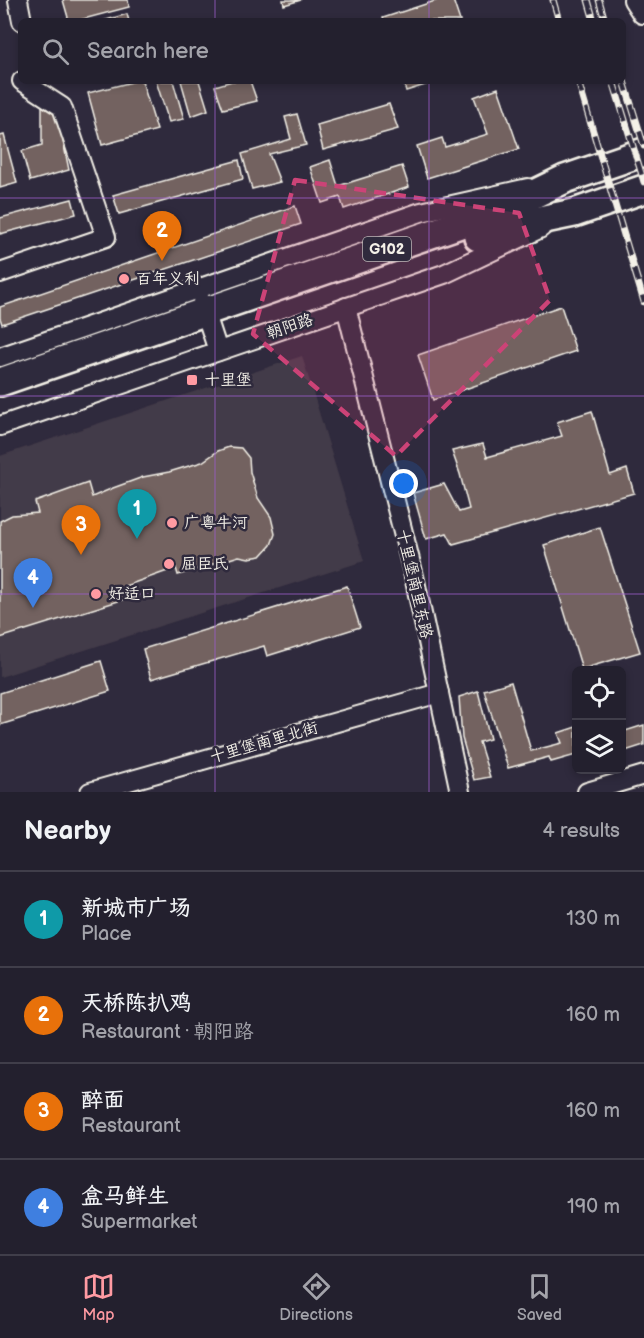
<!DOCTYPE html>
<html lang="en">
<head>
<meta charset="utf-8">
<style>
	:root { --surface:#23202e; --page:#2f2d3a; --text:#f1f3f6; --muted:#a3a3aa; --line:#403e4a; --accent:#ff9aa2 }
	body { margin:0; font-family:"Balsamiq Sans","LXGW WenKai TC",sans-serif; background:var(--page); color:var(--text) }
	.controls { position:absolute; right:18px; bottom:18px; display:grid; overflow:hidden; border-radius:9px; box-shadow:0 3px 9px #0003 }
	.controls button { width:54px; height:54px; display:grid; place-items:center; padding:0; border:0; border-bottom:2px solid var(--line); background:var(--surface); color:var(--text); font:30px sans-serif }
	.you { position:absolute; left:404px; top:484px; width:21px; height:21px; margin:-15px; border:4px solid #fff; border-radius:50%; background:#1a73e8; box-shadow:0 0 0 9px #1a73e833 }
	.badge { display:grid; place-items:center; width:39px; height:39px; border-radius:50%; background:var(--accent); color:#fff; font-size:20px; font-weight:700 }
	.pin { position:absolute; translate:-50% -50px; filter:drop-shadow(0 2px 3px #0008) }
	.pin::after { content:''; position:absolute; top:32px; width:21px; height:18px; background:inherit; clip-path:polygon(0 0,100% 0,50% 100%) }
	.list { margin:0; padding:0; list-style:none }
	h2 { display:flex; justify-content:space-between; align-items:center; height:78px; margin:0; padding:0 24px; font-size:26px }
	h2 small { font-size:20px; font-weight:400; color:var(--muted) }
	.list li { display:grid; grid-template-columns:39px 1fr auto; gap:18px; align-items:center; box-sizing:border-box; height:96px; padding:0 24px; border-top:2px solid var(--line) }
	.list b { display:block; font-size:22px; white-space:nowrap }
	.list p { margin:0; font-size:20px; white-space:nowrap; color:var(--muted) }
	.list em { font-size:20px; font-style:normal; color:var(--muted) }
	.icon { flex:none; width:33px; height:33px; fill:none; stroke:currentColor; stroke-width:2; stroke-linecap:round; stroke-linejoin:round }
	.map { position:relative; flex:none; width:644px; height:792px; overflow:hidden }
	.search { position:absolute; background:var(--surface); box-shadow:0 3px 9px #0003; left:18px; right:18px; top:18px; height:66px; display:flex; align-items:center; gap:15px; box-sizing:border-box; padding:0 21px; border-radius:9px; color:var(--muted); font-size:22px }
	.sheet { height:462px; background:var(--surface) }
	nav { display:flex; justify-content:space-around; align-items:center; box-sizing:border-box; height:84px; border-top:2px solid var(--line); background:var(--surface); font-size:16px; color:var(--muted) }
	nav a { display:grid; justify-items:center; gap:3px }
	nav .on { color:var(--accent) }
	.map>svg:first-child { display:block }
	.built { fill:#433b48 }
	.building { fill:#736260; stroke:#f4f1e8; stroke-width:1.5 }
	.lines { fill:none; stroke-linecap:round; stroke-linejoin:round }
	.minor-casing { stroke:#f4f1e8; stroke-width:22 }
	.highway-casing { stroke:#f4f1e8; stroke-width:32 }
	.minor { stroke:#2f2a3d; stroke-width:18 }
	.highway { stroke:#2f2a3d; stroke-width:27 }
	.rail-casing { stroke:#f4f1e8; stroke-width:7 }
	.rail { stroke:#2f2a3d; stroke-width:4.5; stroke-dasharray:14; stroke-linecap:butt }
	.marked { fill:#cc4377; fill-opacity:0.2; stroke:#cc4377; stroke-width:4.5; stroke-dasharray:12 8; stroke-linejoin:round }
	.grid { fill:none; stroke:#995dc9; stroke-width:1.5; stroke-opacity:0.55 }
	.poi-dot { fill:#ff9aa2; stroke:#2f2a3d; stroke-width:2 }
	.labels { text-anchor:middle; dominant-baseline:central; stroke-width:5; stroke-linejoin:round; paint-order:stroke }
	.shield { fill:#2f2a3d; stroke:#b9b5b5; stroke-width:1.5 }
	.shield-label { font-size:15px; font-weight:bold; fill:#f4f1e8 }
	.poi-label { font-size:16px; fill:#f4f1e8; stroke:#2f2a3d; text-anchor:start }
	.street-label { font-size:16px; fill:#f4f1e8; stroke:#2f2a3d }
</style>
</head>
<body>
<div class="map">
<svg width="644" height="792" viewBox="0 0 644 792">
	<rect width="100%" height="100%" fill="#2f2a3d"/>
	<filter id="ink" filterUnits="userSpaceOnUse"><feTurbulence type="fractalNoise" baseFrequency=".0167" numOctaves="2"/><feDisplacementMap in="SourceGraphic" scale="12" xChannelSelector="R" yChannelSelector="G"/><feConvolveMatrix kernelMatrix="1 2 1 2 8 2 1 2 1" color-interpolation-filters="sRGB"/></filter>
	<g filter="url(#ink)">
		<polygon class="built" points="302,356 364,561 0,677 0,456"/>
		<g class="building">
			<polygon points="63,0 128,0 129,7 76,21 69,21"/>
			<polygon points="283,0 301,0 284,5"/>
			<polygon points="438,0 453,0 460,21 384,21 383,18"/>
			<polygon points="127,14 129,21 103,21"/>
			<polygon points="136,81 142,81 157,130 102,145 88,93"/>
			<polygon points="156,81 173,81 184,119 169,122"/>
			<polygon points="181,81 199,81 208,110 191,116"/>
			<polygon points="232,81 250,81 257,101 223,109 215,86"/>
			<polygon points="403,81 438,81 406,91"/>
			<polygon points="498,88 519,149 427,178 417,146 442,138 445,147 488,134 474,97"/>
			<polygon points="42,100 57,112 69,170 30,181 22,151 42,145"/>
			<polygon points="389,104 398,129 323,150 317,125"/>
			<polygon points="297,114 306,145 269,154 280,182 252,189 242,154 291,139 285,117"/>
			<polygon points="4,135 17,183 0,188 0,136"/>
			<polygon points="239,160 243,179 119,214 113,195"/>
			<polygon points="330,160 338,186 402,166 409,187 344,209 340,197 322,203 310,167"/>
			<polygon points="72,199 76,214 0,234 0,218"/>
			<polygon points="295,206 301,224 2,324 0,318 0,307"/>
			<polygon points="561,306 576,351 433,400 418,355"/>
			<polygon points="592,411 610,475 627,469 634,493 453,544 447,533 426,539 413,493 444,484 459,512 469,509 460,474 452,451 483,444 487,457 562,436 557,422"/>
			<polygon points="229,447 241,448 249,458 250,472 258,498 271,517 275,534 271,545 261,556 249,558 239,556 178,575 176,568 125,586 128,598 0,638 0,521 12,515 38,513 35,502 88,483 92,497 113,488 143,477 169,472 202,462 218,451"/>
			<polygon points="600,527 640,652 582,669 544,545"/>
			<polygon points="347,586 360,627 267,656 264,646 151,679 143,649"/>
			<polygon points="101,661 110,691 0,725 0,693"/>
			<polygon points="511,682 531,751 562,743 558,733 576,727 576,755 551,762 549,757 508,768 484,690"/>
			<polygon points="478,691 490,739 479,742 490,777 474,780 462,738 459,697"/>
			<polygon points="644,725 644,745 622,752 622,732"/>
		</g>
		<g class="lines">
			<g class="minor-casing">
				<g id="minor">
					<polyline points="18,0 22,21"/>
					<polyline points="633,0 642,14 644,14"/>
					<polyline points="0,273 106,237 62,107 22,81"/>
					<polyline points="202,302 218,351"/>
					<polyline points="346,307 414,576 460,792"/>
					<polyline points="0,357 421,212 528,188"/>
					<polyline points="0,426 444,274 541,228"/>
					<polyline points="90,792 439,693"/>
					<polyline points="587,792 644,775"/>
				</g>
			</g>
			<g class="highway-casing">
				<g id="highway">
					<polyline points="478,237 506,227 574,213 644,189"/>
					<polyline points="0,382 501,210 565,179 644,152"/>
				</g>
			</g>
			<use href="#minor" class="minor"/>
			<use href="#highway" class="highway"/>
			<g class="rail-casing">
				<g id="rail">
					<polyline points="553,0 559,21"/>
					<polyline points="588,0 594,21"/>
					<polyline points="599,0 605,21"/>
					<polyline points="623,78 644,146"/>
					<polyline points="578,81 644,302"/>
					<polyline points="613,81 644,182"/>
				</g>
			</g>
			<use href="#rail" class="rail"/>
		</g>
	</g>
	<path class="marked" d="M 295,180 L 519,213 L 550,300 L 396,456 L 253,334 Z"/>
	<path class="grid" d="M 215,0 L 215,21M 429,0 L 429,21M 215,81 L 215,792M 429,81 L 429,792M 0,198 L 644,198M 0,396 L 644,396M 0,594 L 644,594"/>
	<g class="poi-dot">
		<circle cx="124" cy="279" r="6"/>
		<rect x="186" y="374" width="12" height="12" rx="3"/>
		<circle cx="172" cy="523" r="6"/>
		<circle cx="169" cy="564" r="6"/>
		<circle cx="96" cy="594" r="6"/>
	</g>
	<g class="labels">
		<rect class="shield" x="363" y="237" width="48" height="24" rx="4.5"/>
		<g class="shield-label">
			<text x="387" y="249">G102</text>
		</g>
		<g class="poi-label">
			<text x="136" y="279">百年义利</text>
			<text x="204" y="380">十里堡</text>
			<text x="184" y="523">广粤牛河</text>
			<text x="181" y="564">屈臣氏</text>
			<text x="108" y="594">好适口</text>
		</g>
		<g class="street-label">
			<text transform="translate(290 327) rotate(-19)">朝阳路</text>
			<text transform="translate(414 584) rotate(77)">十里堡南里东路</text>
			<text transform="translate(264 743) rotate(-16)">十里堡南里北街</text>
		</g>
	</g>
</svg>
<div class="controls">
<button><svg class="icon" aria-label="locate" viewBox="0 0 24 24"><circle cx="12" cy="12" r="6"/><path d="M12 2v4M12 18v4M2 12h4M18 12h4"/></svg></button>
<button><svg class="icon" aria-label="layers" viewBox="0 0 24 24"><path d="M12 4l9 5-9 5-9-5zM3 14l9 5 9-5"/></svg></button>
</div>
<div class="you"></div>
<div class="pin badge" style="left:137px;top:539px;background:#0f9aa8">1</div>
<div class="pin badge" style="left:162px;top:261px;background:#e8710a">2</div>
<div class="pin badge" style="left:81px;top:555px;background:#e8710a">3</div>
<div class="pin badge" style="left:33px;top:608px;background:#3f7fe0">4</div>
<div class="search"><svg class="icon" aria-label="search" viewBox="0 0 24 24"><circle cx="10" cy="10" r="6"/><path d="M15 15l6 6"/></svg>Search here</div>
</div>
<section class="sheet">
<h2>Nearby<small>4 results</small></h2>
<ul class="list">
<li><span class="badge" style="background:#0f9aa8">1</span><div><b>新城市广场</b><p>Place</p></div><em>130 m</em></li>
<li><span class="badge" style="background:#e8710a">2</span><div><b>天桥陈扒鸡</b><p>Restaurant · 朝阳路</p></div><em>160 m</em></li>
<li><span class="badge" style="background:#e8710a">3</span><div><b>醉面</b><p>Restaurant</p></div><em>160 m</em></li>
<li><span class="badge" style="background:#3f7fe0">4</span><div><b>盒马鲜生</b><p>Supermarket</p></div><em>190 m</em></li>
</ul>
</section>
<nav>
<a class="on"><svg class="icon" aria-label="map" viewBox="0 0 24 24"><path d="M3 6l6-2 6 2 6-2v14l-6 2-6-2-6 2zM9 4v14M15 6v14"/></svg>Map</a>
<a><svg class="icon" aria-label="directions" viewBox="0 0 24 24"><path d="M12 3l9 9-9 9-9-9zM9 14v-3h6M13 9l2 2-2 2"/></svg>Directions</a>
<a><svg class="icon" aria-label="saved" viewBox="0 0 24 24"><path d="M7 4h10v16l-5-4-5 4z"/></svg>Saved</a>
</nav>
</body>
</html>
